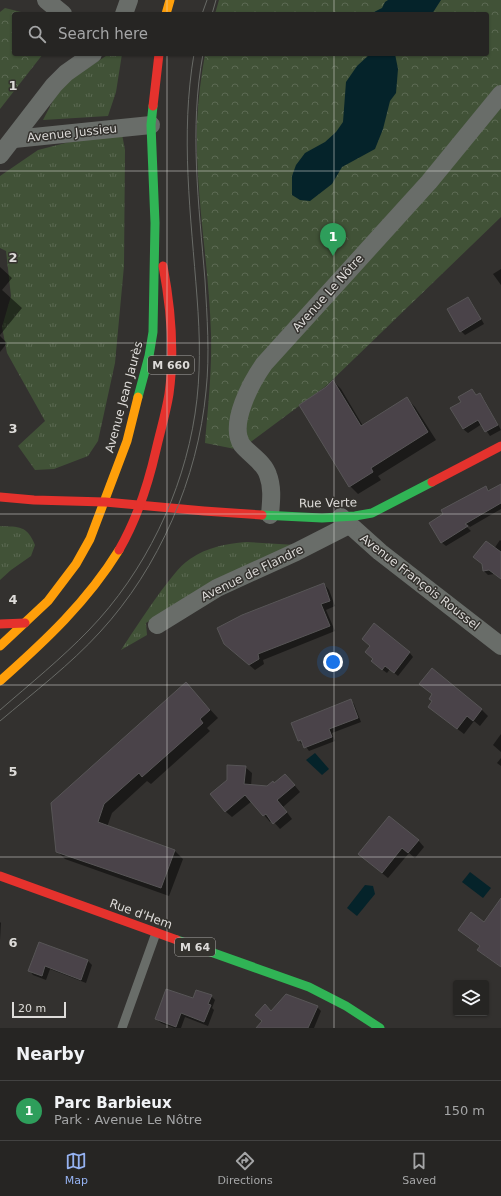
<!DOCTYPE html>
<html lang="en">
<head>
<meta charset="utf-8">
<style>
	:root { --surface:#262523; --page:#2e2d2b; --text:#f1f3f6; --muted:#a4a5a6; --line:#424241; --accent:#95b2f1 }
	body { margin:0; font-family:"DejaVu Sans",sans-serif; background:var(--page); color:var(--text) }
	.controls { position:absolute; right:12px; bottom:12px; display:grid; overflow:hidden; border-radius:4px; box-shadow:0 1px 3px #0004 }
	.controls button { width:36px; height:36px; display:grid; place-items:center; padding:0; border:0; border-bottom:1px solid var(--line); background:var(--surface); color:var(--text); font:20px sans-serif }
	.scale { position:absolute; left:12px; bottom:10px; width:54px; box-sizing:border-box; padding-left:4px; border:2px solid #dddbd9; border-top:0; font-size:11px; line-height:14px; white-space:nowrap; color:#dddbd9; -webkit-text-stroke:3px #34322e; paint-order:stroke }
	.you { position:absolute; left:333px; top:662px; width:14px; height:14px; margin:-10px; border:3px solid #fff; border-radius:50%; background:#1a73e8; box-shadow:0 0 0 6px #1a73e833 }
	.badge { display:grid; place-items:center; width:26px; height:26px; border-radius:50%; background:var(--accent); color:#fff; font-size:13px; font-weight:700 }
	.pin { position:absolute; translate:-50% -33px; filter:drop-shadow(0 1px 2px #0008) }
	.pin::after { content:''; position:absolute; top:21px; width:14px; height:12px; background:inherit; clip-path:polygon(0 0,100% 0,50% 100%) }
	.list { margin:0; padding:0; list-style:none }
	h2 { display:flex; justify-content:space-between; align-items:center; height:52px; margin:0; padding:0 16px; font-size:17px }
	h2 small { font-size:13px; font-weight:400; color:var(--muted) }
	.list li { display:grid; grid-template-columns:26px 1fr auto; gap:12px; align-items:center; box-sizing:border-box; height:60px; padding:0 16px; border-top:1px solid var(--line) }
	.list b { display:block; font-size:15px; white-space:nowrap }
	.list p { margin:0; font-size:13px; white-space:nowrap; color:var(--muted) }
	.list em { font-size:13px; font-style:normal; color:var(--muted) }
	.icon { flex:none; width:22px; height:22px; fill:none; stroke:currentColor; stroke-width:2; stroke-linecap:round; stroke-linejoin:round }
	.map { position:relative; flex:none; width:501px; height:1028px; overflow:hidden }
	.search { position:absolute; background:var(--surface); box-shadow:0 1px 3px #0004; left:12px; right:12px; top:12px; height:44px; display:flex; align-items:center; gap:10px; box-sizing:border-box; padding:0 14px; border-radius:4px; color:var(--muted); font-size:15px }
	.sheet { height:112px; background:var(--surface) }
	nav { display:flex; justify-content:space-around; align-items:center; box-sizing:border-box; height:56px; border-top:1px solid var(--line); background:var(--surface); font-size:11px; color:var(--muted) }
	nav a { display:grid; justify-items:center; gap:2px }
	nav .on { color:var(--accent) }
	.map>svg:first-child { display:block }
	.grass { fill:url(#grass-tufts) }
	.park { fill:url(#park-crowns) }
	.water { fill:#05232a }
	.shadow { fill:#0007 }
	.building { fill:#4a4349; stroke:#575556 }
	.lines { fill:none; stroke-linecap:round; stroke-linejoin:round }
	.lane { stroke:#696d69; stroke-width:9 }
	.street { stroke:#696d69; stroke-width:18 }
	.fast { stroke:#30b455; stroke-width:9 }
	.slow { stroke:#ff9f0a; stroke-width:9 }
	.jam { stroke:#e5322d; stroke-width:9 }
	.tram { stroke:#696b67; stroke-width:1 }
	.grid { fill:none; stroke:#dddbd9; stroke-width:1; stroke-opacity:0.55 }
	.labels { text-anchor:middle; dominant-baseline:central; stroke-width:3; stroke-linejoin:round; paint-order:stroke }
	.shield { fill:#34322e; stroke:#aaa8a6; stroke-width:1 }
	.shield-label { font-size:11px; font-weight:bold; fill:#dddbd9 }
	.street-label { font-size:12px; fill:#dddbd9; stroke:#34322e }
	.grid-label { font-size:13px; text-anchor:middle; font-weight:bold; fill:#dddbd9; stroke:#34322e; stroke-width:3; stroke-linejoin:round; paint-order:stroke }
</style>
</head>
<body>
<div class="map">
<svg width="501" height="1028" viewBox="0 0 501 1028">
	<defs>
		<pattern id="grass-tufts" width="24" height="20" patternUnits="userSpaceOnUse"><rect width="24" height="20" fill="#415237"/><path d="M3 7l-1-3M5 7V3M7 7l1-3M15 17l-1-3M17 17v-4M19 17l1-3" fill="none" stroke="#5c6a53"/></pattern>
		<pattern id="park-crowns" width="20" height="18" patternUnits="userSpaceOnUse"><rect width="20" height="18" fill="#415237"/><path d="M2 6a3 3 0 1 1 6 0M12 15a3 3 0 1 1 6 0" fill="none" stroke="#5c6a53"/></pattern>
	</defs>
	<rect width="100%" height="100%" fill="#33312f"/>
	<g class="grass">
		<polygon points="109,54 122,54 116,92 108,116 43,120 57,93 69,80"/>
		<polygon points="122,134 125,150 124,266 115,363 98,441 88,456 54,469 35,470 18,446 45,421 7,353 2,327 11,296 6,251 0,248 0,176 38,150 85,138"/>
		<path d="M 0,526 C 19,527 27,525 35,545 L 31,556 L 11,570 L 0,580 Z"/>
		<path d="M 246,542 L 296,545 L 202,588 L 146,623 L 147,635 L 121,650 C 134,630 147,610 161,591 C 170,580 178,567 190,559 C 207,547 226,544 246,542 Z"/>
	</g>
	<g class="park">
		<path d="M 219,0 L 501,0 L 501,217 L 326,386 L 240,450 L 205,443 C 208,407 212,371 211,334 C 209,264 195,194 197,123 C 198,100 201,77 205,54 L 487,54 L 487,14 L 215,14 Z"/>
		<polygon points="5,8 29,14 14,14 14,54 43,54 0,109 0,12"/>
	</g>
	<g class="water">
		<polygon points="388,0 441,0 432,14 370,14 382,8 385,2"/>
		<polygon points="370,54 395,54 398,69 396,93 390,101 383,129 375,149 342,167 332,184 310,201 300,200 292,195 292,176 296,165 305,153 325,142 336,132 343,122 346,82 357,66"/>
		<polygon points="315,753 329,769 322,775 306,760"/>
		<polygon points="470,872 491,888 483,898 462,882"/>
		<polygon points="365,885 373,886 375,894 357,916 347,908"/>
	</g>
	<g class="shadow">
		<polygon points="0,267 12,278 2,290 22,308 0,335"/>
		<polygon points="501,269 501,285 493,274"/>
		<polygon points="468,298 472,303 484,324 465,335 461,331"/>
		<polygon points="0,336 7,343 0,352"/>
		<polygon points="333,381 341,389 363,426 407,399 415,407 436,440 378,476 381,480 358,494 350,486"/>
		<polygon points="472,390 477,396 479,394 484,399 501,430 490,436 482,424 468,433 463,429 463,402"/>
		<polygon points="501,485 501,509 470,527 462,519 461,521 471,531 446,546 441,542 485,487 490,491"/>
		<polygon points="500,540 501,541 501,579 494,574 488,575 484,571 483,565"/>
		<polygon points="324,584 329,590 335,606 326,610 335,631 263,660 264,664 255,670 231,649"/>
		<polygon points="363,639 409,652 413,657 398,676 390,669 387,673 376,665 371,646"/>
		<polygon points="421,684 482,710 488,716 480,726 474,721 464,734 429,707 433,702 433,695"/>
		<polygon points="194,692 218,718 207,728 210,731 151,784 147,781 112,813 107,827 174,850 183,859 169,896 65,859 57,851"/>
		<polygon points="350,700 354,704 361,722 332,733 335,741 309,751 304,744 303,745 300,742 306,739 299,741 292,723"/>
		<polygon points="501,734 501,752 493,745"/>
		<polygon points="501,758 501,766 497,763"/>
		<polygon points="245,767 252,773 251,786 267,787 274,784 291,781 300,792 283,807 292,819 280,829 272,820 270,822 252,801 232,817 225,811"/>
		<polygon points="418,840 424,847 415,858 409,853 388,878 366,860"/>
		<polygon points="501,902 501,967 485,956 479,950 481,947 459,930 484,924"/>
		<polygon points="0,922 1,923 0,940"/>
		<polygon points="39,943 88,961 92,965 86,983 50,969 46,980 33,975 29,970"/>
		<polygon points="211,996 215,1000 212,1008 214,1010 208,1026 185,1017 181,1028 174,1028 161,1023 156,1019 193,1000"/>
		<polygon points="317,1007 321,1011 314,1028 257,1028 271,1012"/>
	</g>
	<g class="building">
		<polygon points="468,297 481,319 460,332 447,309"/>
		<polygon points="333,380 361,426 407,397 428,432 371,468 373,472 349,487 299,405 326,387"/>
		<polygon points="472,389 476,395 480,393 498,425 485,432 478,420 463,429 450,408 461,402 458,397"/>
		<polygon points="501,484 501,503 465,524 468,526 441,543 429,523 443,514 441,510 486,486 488,491"/>
		<polygon points="486,541 501,552 501,579 489,570 483,571 482,564 473,557"/>
		<polygon points="324,583 330,601 321,604 330,626 258,654 259,659 249,665 224,644 217,628 242,615"/>
		<polygon points="374,623 410,652 394,673 385,666 382,670 371,661 373,659 365,652 370,646 362,639"/>
		<polygon points="432,668 482,709 473,721 467,716 457,729 428,707 432,701 429,699 432,694 419,684"/>
		<polygon points="186,682 210,710 200,719 203,723 142,777 139,773 104,804 98,822 175,850 161,888 56,852 51,803"/>
		<polygon points="351,699 358,718 329,729 332,737 304,748 301,740 298,741 291,723"/>
		<polygon points="227,765 246,766 244,784 267,786 273,781 274,783 285,774 295,785 277,800 287,812 273,824 266,814 263,816 245,795 225,812 210,794 227,780"/>
		<polygon points="389,816 419,840 408,853 402,848 382,873 358,854"/>
		<polygon points="501,898 501,967 477,950 480,946 458,930 471,912 484,922"/>
		<polygon points="39,942 88,960 81,980 45,966 42,976 28,971"/>
		<polygon points="166,989 193,998 196,990 212,995 208,1004 211,1005 204,1022 181,1013 176,1027 155,1019"/>
		<polygon points="286,994 318,1006 308,1028 256,1028 262,1021 255,1015 265,1004 271,1011"/>
	</g>
	<g class="lines">
		<polyline class="lane" points="122,1028 156,933"/>
		<g class="street">
			<polyline points="46,0 63,14"/>
			<polyline points="124,14 129,0"/>
			<polyline points="14,139 151,125"/>
			<polyline points="0,155 54,85 66,73 93,54"/>
			<path d="M 270,515 C 271,502 273,488 268,475 C 264,462 250,455 242,445 C 228,424 252,381 264,364 L 429,182 L 501,94"/>
			<polyline points="341,517 380,552 501,646"/>
			<polyline points="157,625 217,588 296,552 349,525"/>
		</g>
		<g class="fast">
			<polyline points="138,397 149,356 153,332 155,223 151,125 153,106"/>
			<polyline points="262,515 322,518 355,516 372,513 432,482"/>
			<polyline points="177,940 309,987 346,1006 380,1028"/>
		</g>
		<g class="slow">
			<polyline points="166,14 170,0"/>
			<polyline points="0,646 48,601 76,564 90,539 127,441 138,397"/>
			<path d="M 0,681 C 45,641 87,602 119,550"/>
		</g>
		<g class="jam">
			<polyline points="153,106 159,54"/>
			<polyline points="432,482 501,446"/>
			<polyline points="0,497 34,500 105,502 204,511 262,515"/>
			<path d="M 119,550 C 137,519 148,485 156,450 C 160,432 166,413 169,394 C 175,351 171,308 163,266"/>
			<polyline points="0,624 25,623"/>
			<polyline points="0,876 177,940"/>
		</g>
		<g class="tram">
			<polyline points="202,14 207,0"/>
			<polyline points="212,14 216,0"/>
			<path d="M 0,710 C 30,684 62,658 89,630 C 145,572 183,493 195,414 C 201,375 200,336 197,297 C 191,216 180,135 194,54"/>
			<path d="M 0,721 C 33,693 71,664 100,632 C 159,568 198,478 206,391 C 210,354 207,317 205,280 C 199,205 189,129 203,54"/>
		</g>
	</g>
	<path class="grid" d="M 167,0 L 167,14M 334,0 L 334,14M 167,54 L 167,1028M 334,54 L 334,1028M 0,171 L 501,171M 0,343 L 501,343M 0,514 L 501,514M 0,685 L 501,685M 0,857 L 501,857"/>
	<g class="labels">
		<g class="shield">
			<rect x="148" y="356" width="46" height="18" rx="3"/>
			<rect x="175" y="938" width="40" height="18" rx="3"/>
		</g>
		<g class="shield-label">
			<text x="171" y="365">M 660</text>
			<text x="195" y="947">M 64</text>
		</g>
		<g class="street-label">
			<text transform="translate(72 133) rotate(-6)">Avenue Jussieu</text>
			<text transform="translate(328 293) rotate(-48)">Avenue Le Nôtre</text>
			<text transform="translate(124 397) rotate(-75)">Avenue Jean Jaurès</text>
			<text transform="translate(328 503) rotate(-1)">Rue Verte</text>
			<text transform="translate(252 573) rotate(-26)">Avenue de Flandre</text>
			<text transform="translate(420 582) rotate(38)">Avenue François Roussel</text>
			<text transform="translate(141 914) rotate(20)">Rue d'Hem</text>
		</g>
	</g>
	<g class="grid-label">
		<text x="13" y="90">1</text>
		<text x="13" y="262">2</text>
		<text x="13" y="433">3</text>
		<text x="13" y="604">4</text>
		<text x="13" y="776">5</text>
		<text x="13" y="947">6</text>
	</g>
</svg>
<div class="controls">
<button><svg class="icon" aria-label="layers" viewBox="0 0 24 24"><path d="M12 4l9 5-9 5-9-5zM3 14l9 5 9-5"/></svg></button>
</div>
<div class="scale">20 m</div>
<div class="you"></div>
<div class="pin badge" style="left:333px;top:256px;background:#2e9e5b">1</div>
<div class="search"><svg class="icon" aria-label="search" viewBox="0 0 24 24"><circle cx="10" cy="10" r="6"/><path d="M15 15l6 6"/></svg>Search here</div>
</div>
<section class="sheet">
<h2>Nearby<small></small></h2>
<ul class="list">
<li><span class="badge" style="background:#2e9e5b">1</span><div><b>Parc Barbieux</b><p>Park · Avenue Le Nôtre</p></div><em>150 m</em></li>
</ul>
</section>
<nav>
<a class="on"><svg class="icon" aria-label="map" viewBox="0 0 24 24"><path d="M3 6l6-2 6 2 6-2v14l-6 2-6-2-6 2zM9 4v14M15 6v14"/></svg>Map</a>
<a><svg class="icon" aria-label="directions" viewBox="0 0 24 24"><path d="M12 3l9 9-9 9-9-9zM9 14v-3h6M13 9l2 2-2 2"/></svg>Directions</a>
<a><svg class="icon" aria-label="saved" viewBox="0 0 24 24"><path d="M7 4h10v16l-5-4-5 4z"/></svg>Saved</a>
</nav>
</body>
</html>
